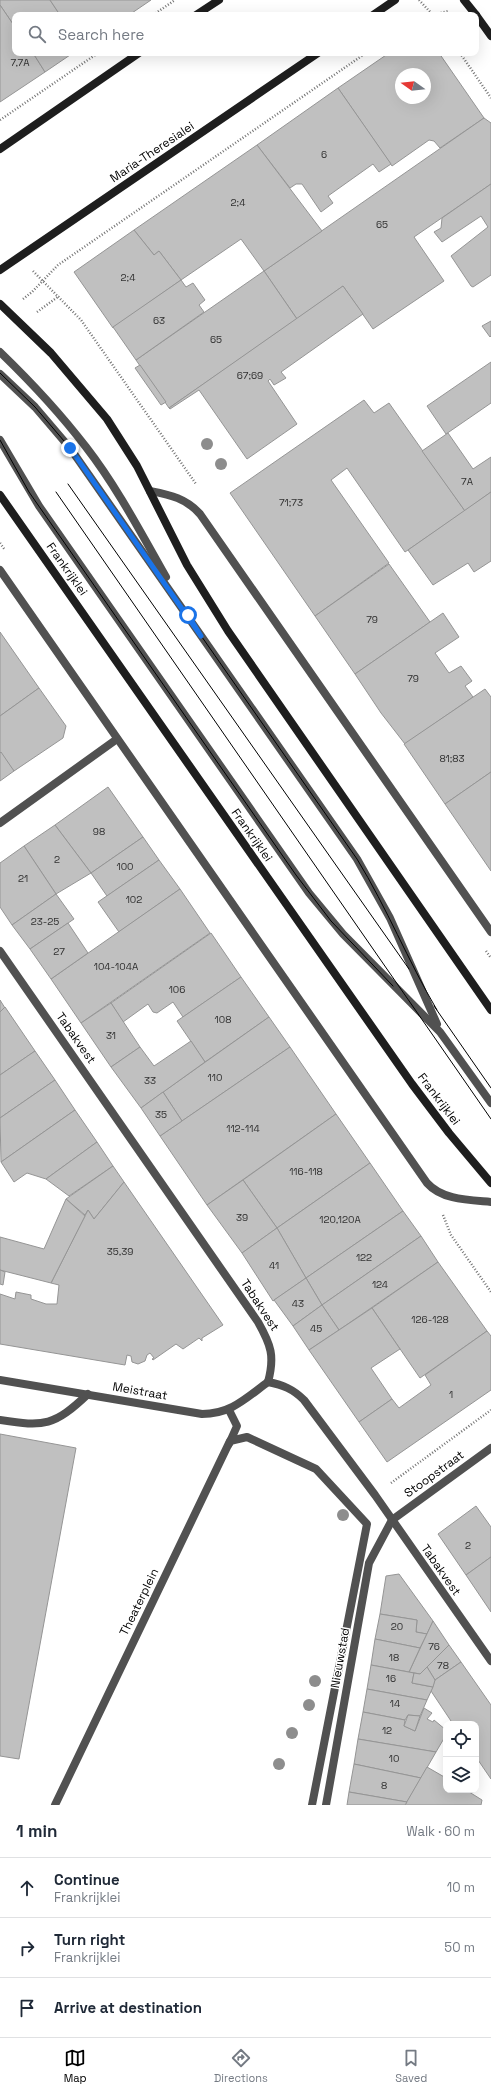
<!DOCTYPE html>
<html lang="en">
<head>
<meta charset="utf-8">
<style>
	:root { --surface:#fff; --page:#f2f2f3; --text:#1f2937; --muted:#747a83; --line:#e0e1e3; --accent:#000 }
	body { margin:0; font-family:"Space Grotesk",sans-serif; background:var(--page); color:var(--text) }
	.controls { position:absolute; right:12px; bottom:12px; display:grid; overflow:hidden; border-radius:8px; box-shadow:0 4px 16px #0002 }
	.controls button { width:36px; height:36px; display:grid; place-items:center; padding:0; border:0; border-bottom:1px solid var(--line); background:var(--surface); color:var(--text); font:20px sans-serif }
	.compass { position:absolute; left:395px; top:68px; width:36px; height:36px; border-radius:50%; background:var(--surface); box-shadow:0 4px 16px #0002; rotate:285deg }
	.stop { position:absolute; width:12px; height:12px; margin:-9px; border:3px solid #1a73e8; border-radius:50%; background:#fff }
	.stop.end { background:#1a73e8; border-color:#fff; box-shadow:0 1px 4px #0008 }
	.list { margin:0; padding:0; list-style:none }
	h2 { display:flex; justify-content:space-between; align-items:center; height:52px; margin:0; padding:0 16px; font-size:17px }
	h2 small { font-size:13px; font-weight:400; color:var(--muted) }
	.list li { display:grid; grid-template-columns:26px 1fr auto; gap:12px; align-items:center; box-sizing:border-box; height:60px; padding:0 16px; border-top:1px solid var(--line) }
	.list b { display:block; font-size:15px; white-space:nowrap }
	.list p { margin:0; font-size:13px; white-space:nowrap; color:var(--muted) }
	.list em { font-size:13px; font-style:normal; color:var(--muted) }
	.icon { flex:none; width:22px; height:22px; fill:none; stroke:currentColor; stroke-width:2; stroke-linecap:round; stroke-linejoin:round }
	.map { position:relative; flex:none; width:491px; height:1805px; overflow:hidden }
	.search { position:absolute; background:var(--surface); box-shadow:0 4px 16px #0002; left:12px; right:12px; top:12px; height:44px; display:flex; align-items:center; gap:10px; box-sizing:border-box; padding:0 14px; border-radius:8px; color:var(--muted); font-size:15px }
	.sheet { height:232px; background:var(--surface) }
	nav { display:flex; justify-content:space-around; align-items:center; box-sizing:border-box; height:56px; border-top:1px solid var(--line); background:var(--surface); font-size:11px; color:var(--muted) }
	nav a { display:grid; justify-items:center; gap:2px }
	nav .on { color:var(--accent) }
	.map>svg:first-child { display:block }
	.building { fill:#c0c0c0; stroke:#959595; fill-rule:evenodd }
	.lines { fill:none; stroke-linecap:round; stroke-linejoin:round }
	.path { stroke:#737373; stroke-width:2.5; stroke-dasharray:1 2; stroke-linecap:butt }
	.lane { stroke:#515151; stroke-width:8 }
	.street { stroke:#515151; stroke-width:8 }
	.secondary { stroke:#1e1e1e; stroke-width:8 }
	.tram { stroke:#000; stroke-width:1 }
	.tree { fill:#8d8d8d }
	.route { stroke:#1a73e8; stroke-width:5 }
	.labels { text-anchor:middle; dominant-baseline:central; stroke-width:3; stroke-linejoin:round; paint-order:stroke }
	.number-label { font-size:10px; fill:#303030 }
	.street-label { font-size:12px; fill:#000; stroke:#fff }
</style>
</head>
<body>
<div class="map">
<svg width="491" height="1805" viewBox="0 0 491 1805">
	<rect width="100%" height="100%" fill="#fff"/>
	<g class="building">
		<polygon points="0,0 50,0 60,15 15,15 15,27 0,5"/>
		<polygon points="50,0 151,0 129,15 60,15"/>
		<polygon points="0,5 15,27 15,53 33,53 45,72 0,102"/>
		<polygon points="33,53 73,53 45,72"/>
		<path d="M 389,53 L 439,53 L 484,118 L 440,148 L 434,141 L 429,140 L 392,166 L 338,88 ZM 401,74 L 425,74 L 425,98 L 401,98 Z"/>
		<polygon points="338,88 391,164 379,172 373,164 328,196 333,203 321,212 302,184 296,184 290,188 257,145"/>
		<polygon points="484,118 491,123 491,184 414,237 444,281 373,329 343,286 297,319 264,271"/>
		<polygon points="257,145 322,231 264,271 241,239 181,280 159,251 154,255 134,230"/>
		<polygon points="491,184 491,275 473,287 471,286 451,256 488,227 481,216 442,242 434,232 441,228 442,218"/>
		<polygon points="134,230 154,255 159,251 181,280 113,328 74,272"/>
		<polygon points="264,271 297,319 169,408 136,360"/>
		<polygon points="181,280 186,287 193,283 205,300 199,305 204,312 136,360 113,327"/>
		<polygon points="343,286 363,314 281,372 286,378 274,385 270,379 268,381 297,424 247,459 199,390 170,409 169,408"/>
		<polygon points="491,321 491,336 490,337 482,326"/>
		<polygon points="491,362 491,403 446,434 427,406"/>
		<polygon points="140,365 166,402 161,405 135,368"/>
		<polygon points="364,400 374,413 389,403 465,511 405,552 347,468 331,480 389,563 315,616 230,493"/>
		<polygon points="448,433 473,469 491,457 491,492 465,511 422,451"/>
		<polygon points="491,492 491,561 474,572 468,563 433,585 408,550"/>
		<polygon points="389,564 430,622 355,674 315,616"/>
		<polygon points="443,613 459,637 435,653 449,673 461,666 472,681 465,686 473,697 405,744 381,713 355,674"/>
		<polygon points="0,632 39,688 0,716"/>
		<polygon points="39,688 66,726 63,738 14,771 0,753 0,716"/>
		<polygon points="485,689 491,697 491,772 445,804 404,744"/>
		<polygon points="1,752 14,771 0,781 0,753"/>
		<polygon points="491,772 491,871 445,804"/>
		<polygon points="108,787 143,837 91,873 55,825"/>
		<polygon points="55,825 91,873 56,894 24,846"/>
		<polygon points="143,837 159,860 107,896 91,873"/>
		<polygon points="24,846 56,894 12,925 0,907 0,863"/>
		<polygon points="159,860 180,889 119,932 98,902"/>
		<polygon points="180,889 210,933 81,1023 51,979"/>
		<polygon points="56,894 74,919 30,949 12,925"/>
		<polygon points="68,923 88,953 51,979 30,949"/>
		<polygon points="211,933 241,977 183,1017 173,1002 157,1013 153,1012 148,1004 123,1022 111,1003"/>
		<polygon points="241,977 269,1017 205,1062 177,1021"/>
		<polygon points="0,1000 5,1008 0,1012"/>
		<polygon points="111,1003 140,1047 111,1067 81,1023"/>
		<polygon points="5,1007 35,1051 0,1075 0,1012"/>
		<polygon points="269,1017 290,1047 182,1121 163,1092"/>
		<polygon points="191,1041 205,1062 141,1108 111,1067 140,1047 154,1066"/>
		<polygon points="290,1047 336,1114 207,1205 160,1136"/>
		<polygon points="35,1051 55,1080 0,1118 0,1075"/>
		<polygon points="55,1080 75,1110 1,1162 0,1118"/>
		<polygon points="163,1092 182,1121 160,1136 141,1108"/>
		<polygon points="75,1110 97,1142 46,1179 27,1173 14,1182 1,1162"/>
		<polygon points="336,1114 370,1163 277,1228 243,1180"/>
		<polygon points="97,1142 113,1166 69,1196 46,1179"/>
		<polygon points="370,1163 403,1211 306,1278 277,1228"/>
		<polygon points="113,1166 124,1182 94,1219 88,1210 85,1215 66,1199"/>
		<polygon points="243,1180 277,1228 242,1253 207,1205"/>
		<polygon points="124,1182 223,1325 202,1338 202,1341 199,1338 183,1349 176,1344 153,1360 152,1359 154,1358 150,1353 147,1355 145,1361 138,1364 132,1362 131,1356 127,1355 125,1365 0,1344 0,1294 15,1299 16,1292 31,1295 31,1299 46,1304 57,1304 59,1285 51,1283 88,1210 94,1219"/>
		<polygon points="66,1199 85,1216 51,1283 0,1270 0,1237 44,1249"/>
		<polygon points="403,1211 421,1236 322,1305 306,1278"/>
		<polygon points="277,1228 306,1278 273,1301 242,1253"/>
		<polygon points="421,1236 438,1262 339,1330 322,1305"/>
		<polygon points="438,1262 487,1331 420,1378 372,1308"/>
		<polygon points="0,1270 5,1272 3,1285 0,1284"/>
		<polygon points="306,1278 322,1305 293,1326 274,1300"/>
		<polygon points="322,1305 339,1330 309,1350 293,1326"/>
		<polygon points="372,1308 400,1349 371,1368 392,1399 359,1422 309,1350"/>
		<polygon points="487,1331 491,1336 491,1390 387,1462 359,1422 392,1399 399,1408 431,1385 425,1375"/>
		<polygon points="0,1434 76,1448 19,1759 0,1756"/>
		<polygon points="476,1506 491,1527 491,1557 466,1575 438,1534"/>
		<polygon points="491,1557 491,1612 466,1575"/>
		<polygon points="399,1574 433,1621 427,1634 416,1632 417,1620 380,1614 386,1576"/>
		<polygon points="380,1614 417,1620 416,1632 427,1634 420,1648 375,1639"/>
		<polygon points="433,1621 449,1645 420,1674 409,1672"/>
		<polygon points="375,1639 420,1648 409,1672 371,1665"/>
		<polygon points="449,1645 461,1662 435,1680 427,1667"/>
		<polygon points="461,1662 491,1705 491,1779 476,1757 476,1724 453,1724 431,1691 435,1680"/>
		<polygon points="371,1665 414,1673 412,1683 433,1687 427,1700 367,1689"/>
		<polygon points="427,1667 435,1680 433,1687 412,1683 414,1673 420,1674"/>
		<polygon points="367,1689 427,1700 420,1716 408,1715 405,1720 363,1712"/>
		<polygon points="424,1708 432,1713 427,1719 433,1722 434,1720 446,1730 446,1735 436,1752 358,1739 363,1712 405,1720 404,1726 415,1731"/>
		<polygon points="408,1715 420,1716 415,1731 404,1726"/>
		<polygon points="358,1739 436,1752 421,1778 354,1764"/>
		<polygon points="354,1764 421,1778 407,1802 349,1792"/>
		<polygon points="427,1767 446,1778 446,1790 466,1790 482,1800 481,1805 405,1805"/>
		<polygon points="349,1792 407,1802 405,1805 347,1805"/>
	</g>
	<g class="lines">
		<g class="path">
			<polyline points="419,0 433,15"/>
			<polyline points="153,15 175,0"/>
			<polyline points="432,15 449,11"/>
			<polyline points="460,53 491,98"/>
			<polyline points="0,120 98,53"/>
			<polyline points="33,271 81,320 196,484"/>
			<polyline points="23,299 32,292 58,265 366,53"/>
			<polyline points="37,312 59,296"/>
			<polyline points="0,543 5,550"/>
			<polyline points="486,951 491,958"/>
			<polyline points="443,1215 451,1235 491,1292"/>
			<polyline points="391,1483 491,1410"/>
		</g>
		<g class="lane">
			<path d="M 0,352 C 31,382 60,413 86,447 C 117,487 141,533 166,577"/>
			<polyline points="0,374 35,407 70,448 357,859 390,918 437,1024"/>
			<polyline points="0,440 39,506 309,893 343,934 440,1032 491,1103"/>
			<path d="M 0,1420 C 45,1427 54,1426 88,1394"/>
		</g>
		<g class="street">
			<path d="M 150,491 C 170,495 186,498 200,514 L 491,932"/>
			<path d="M 0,570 L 427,1183 C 442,1200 469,1200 491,1202"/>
			<polyline points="0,823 117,739"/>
			<path d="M 0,951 L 258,1322 C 271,1345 275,1356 268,1382"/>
			<path d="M 0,1380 L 202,1414 C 231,1414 246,1398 268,1382"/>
			<path d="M 268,1382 C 283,1385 293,1389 304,1400 L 375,1495 L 491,1661"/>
			<polyline points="229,1444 237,1426 229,1410"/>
			<polyline points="55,1805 230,1441 247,1437 316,1469 367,1524 312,1805"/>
			<polyline points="326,1805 369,1563 392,1520 491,1448"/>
		</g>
		<g class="secondary">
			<polyline points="464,0 476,15"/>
			<polyline points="196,15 219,0"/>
			<polyline points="373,15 395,0"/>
			<polyline points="476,15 491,36"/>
			<polyline points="0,149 139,53"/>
			<polyline points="0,270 318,53"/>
			<polyline points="0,304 51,353 107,419 137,466 187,565 228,631 491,1010"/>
			<polyline points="0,495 412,1084 449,1133 491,1183"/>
		</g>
		<g class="tram">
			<path d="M 0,373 L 35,407 L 70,448 L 357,859 C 387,908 408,961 437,1010"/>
			<polyline points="0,440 29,492 296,875 331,921 393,986"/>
			<polyline points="68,484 409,969"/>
			<polyline points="56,492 491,1119"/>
			<polyline points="434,1006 491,1088"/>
		</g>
	</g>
	<g class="tree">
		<circle cx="207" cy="444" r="6"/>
		<circle cx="221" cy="464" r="6"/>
		<circle cx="343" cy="1515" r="6"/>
		<circle cx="315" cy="1681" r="6"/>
		<circle cx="309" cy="1705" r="6"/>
		<circle cx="292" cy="1733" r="6"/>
		<circle cx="279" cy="1764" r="6"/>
	</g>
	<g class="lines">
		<polyline class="route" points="70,448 201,636 188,615"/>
	</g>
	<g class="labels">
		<g class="number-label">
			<text x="20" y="62">7,7A</text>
			<text x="324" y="154">6</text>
			<text x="238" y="202">2;4</text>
			<text x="382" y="224">65</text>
			<text x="128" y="277">2;4</text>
			<text x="159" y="320">63</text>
			<text x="216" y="339">65</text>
			<text x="250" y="375">67;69</text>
			<text x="467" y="481">7A</text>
			<text x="291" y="502">71;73</text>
			<text x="372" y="619">79</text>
			<text x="413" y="678">79</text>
			<text x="452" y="758">81;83</text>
			<text x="99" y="831">98</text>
			<text x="57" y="859">2</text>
			<text x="125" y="866">100</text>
			<text x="23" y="878">21</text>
			<text x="134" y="899">102</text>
			<text x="45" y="921">23-25</text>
			<text x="59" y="951">27</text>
			<text x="116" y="966">104-104A</text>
			<text x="177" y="989">106</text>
			<text x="223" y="1019">108</text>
			<text x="111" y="1035">31</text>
			<text x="215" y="1077">110</text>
			<text x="150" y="1080">33</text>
			<text x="161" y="1114">35</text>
			<text x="243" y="1128">112-114</text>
			<text x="306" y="1171">116-118</text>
			<text x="242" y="1217">39</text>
			<text x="340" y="1219">120,120A</text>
			<text x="120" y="1251">35,39</text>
			<text x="364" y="1257">122</text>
			<text x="274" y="1265">41</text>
			<text x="380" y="1284">124</text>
			<text x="298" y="1303">43</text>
			<text x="430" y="1319">126-128</text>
			<text x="316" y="1328">45</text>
			<text x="451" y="1394">1</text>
			<text x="468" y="1545">2</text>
			<text x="397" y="1626">20</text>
			<text x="434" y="1646">76</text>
			<text x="394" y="1657">18</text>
			<text x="443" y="1665">78</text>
			<text x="391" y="1678">16</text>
			<text x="395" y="1703">14</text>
			<text x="387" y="1730">12</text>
			<text x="394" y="1758">10</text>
			<text x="384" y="1785">8</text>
		</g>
		<g class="street-label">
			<text transform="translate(152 152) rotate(-34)">Maria-Theresialei</text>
			<text transform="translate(67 569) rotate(55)">Frankrijklei</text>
			<text transform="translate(252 835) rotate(55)">Frankrijklei</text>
			<text transform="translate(76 1038) rotate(55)">Tabakvest</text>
			<text transform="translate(439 1099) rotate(53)">Frankrijklei</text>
			<text transform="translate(260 1305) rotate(57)">Tabakvest</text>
			<text transform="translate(140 1391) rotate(10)">Meistraat</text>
			<text transform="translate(434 1474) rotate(-36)">Stoopstraat</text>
			<text transform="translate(441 1570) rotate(55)">Tabakvest</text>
			<text transform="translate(139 1602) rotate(-64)">Theaterplein</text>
			<text transform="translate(340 1658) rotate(-80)">Nieuwstad</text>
		</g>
	</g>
</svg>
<div class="controls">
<button><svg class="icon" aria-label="locate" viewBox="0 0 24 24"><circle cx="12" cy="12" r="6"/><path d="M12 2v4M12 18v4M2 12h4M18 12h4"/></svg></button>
<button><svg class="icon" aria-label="layers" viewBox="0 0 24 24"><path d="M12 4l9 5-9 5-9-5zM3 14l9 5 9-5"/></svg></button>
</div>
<svg class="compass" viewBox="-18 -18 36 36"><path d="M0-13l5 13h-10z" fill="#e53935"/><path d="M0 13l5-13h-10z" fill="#747a83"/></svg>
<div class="stop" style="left:188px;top:615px"></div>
<div class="stop end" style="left:70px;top:448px"></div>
<div class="search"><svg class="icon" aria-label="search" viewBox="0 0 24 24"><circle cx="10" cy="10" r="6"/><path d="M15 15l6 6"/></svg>Search here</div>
</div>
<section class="sheet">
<h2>1 min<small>Walk · 60 m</small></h2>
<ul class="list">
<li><svg class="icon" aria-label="ahead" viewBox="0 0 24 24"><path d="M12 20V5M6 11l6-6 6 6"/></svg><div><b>Continue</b><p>Frankrijklei</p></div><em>10 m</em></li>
<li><svg class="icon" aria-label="right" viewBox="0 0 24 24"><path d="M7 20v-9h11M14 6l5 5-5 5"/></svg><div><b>Turn right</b><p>Frankrijklei</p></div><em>50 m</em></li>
<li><svg class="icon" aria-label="arrive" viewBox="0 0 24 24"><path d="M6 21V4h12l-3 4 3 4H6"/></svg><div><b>Arrive at destination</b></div></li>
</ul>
</section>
<nav>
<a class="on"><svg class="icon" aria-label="map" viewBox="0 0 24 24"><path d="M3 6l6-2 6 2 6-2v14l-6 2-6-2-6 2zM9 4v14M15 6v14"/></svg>Map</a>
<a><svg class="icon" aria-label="directions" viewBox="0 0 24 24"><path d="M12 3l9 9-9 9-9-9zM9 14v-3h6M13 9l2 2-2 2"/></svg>Directions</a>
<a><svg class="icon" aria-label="saved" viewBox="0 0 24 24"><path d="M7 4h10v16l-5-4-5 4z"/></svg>Saved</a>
</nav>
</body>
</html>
